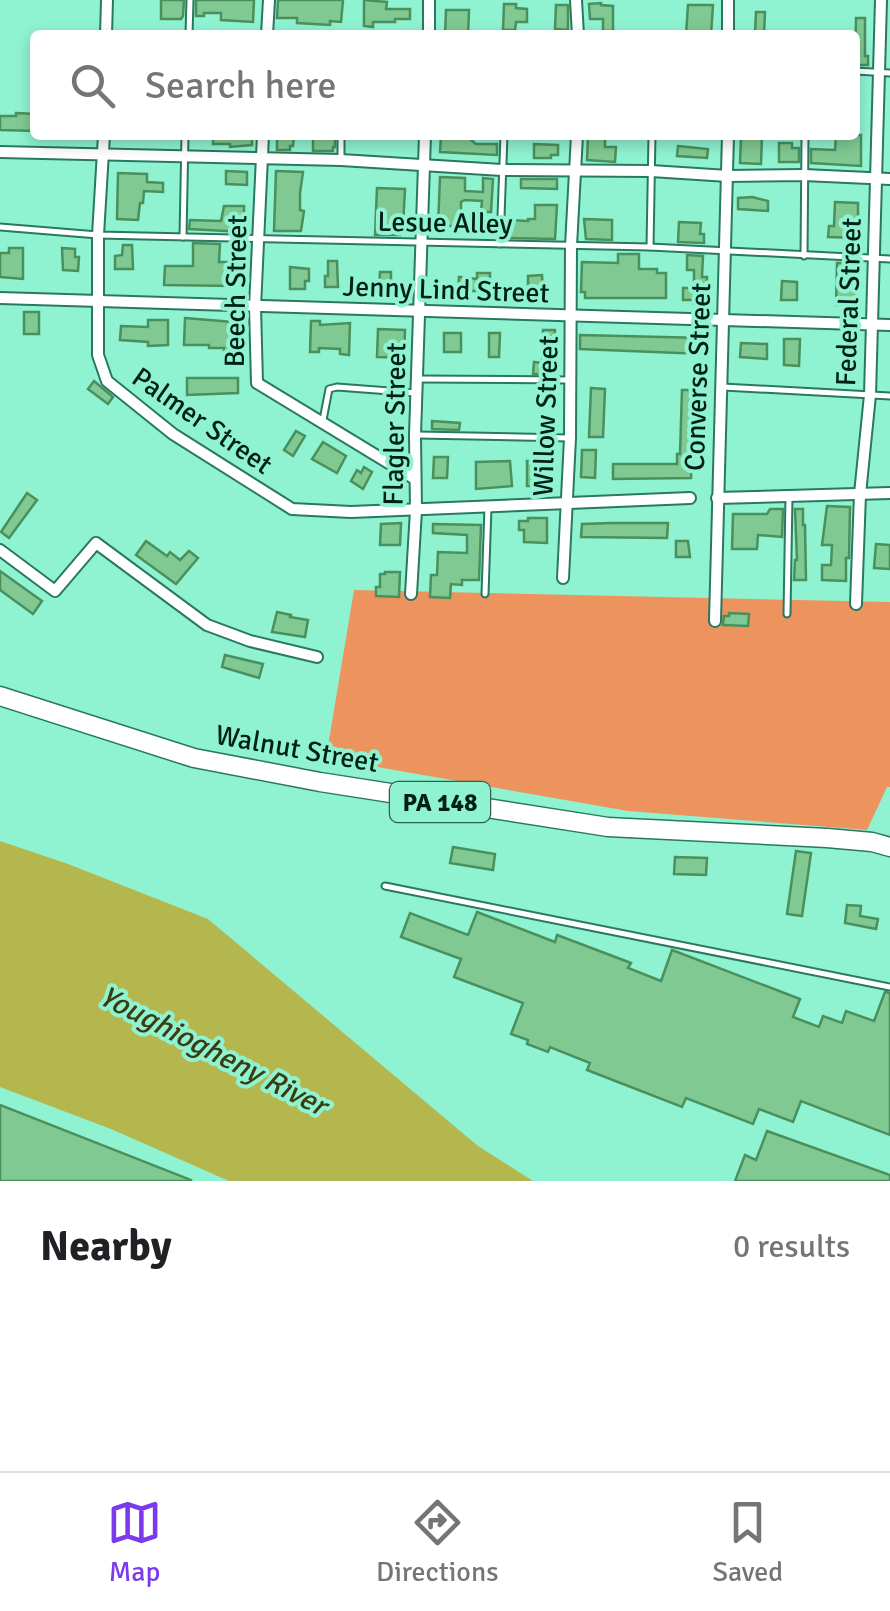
<!DOCTYPE html>
<html lang="en">
<head>
<meta charset="utf-8">
<style>
	:root { --surface:#fff; --page:#f2f2f2; --text:#202124; --muted:#757577; --line:#e0e0e0; --accent:#7c3aed }
	body { margin:0; font-family:Signika,sans-serif; background:var(--page); color:var(--text) }
	.list { margin:0; padding:0; list-style:none }
	h2 { display:flex; justify-content:space-between; align-items:center; height:130px; margin:0; padding:0 40px; font-size:42px }
	h2 small { font-size:32px; font-weight:400; color:var(--muted) }
	.icon { flex:none; width:55px; height:55px; fill:none; stroke:currentColor; stroke-width:2; stroke-linecap:round; stroke-linejoin:round }
	.map { position:relative; flex:none; width:890px; height:1181px; overflow:hidden }
	.search { position:absolute; background:var(--surface); box-shadow:0 5px 15px #0003; left:30px; right:30px; top:30px; height:110px; display:flex; align-items:center; gap:25px; box-sizing:border-box; padding:0 35px; border-radius:10px; color:var(--muted); font-size:38px }
	.sheet { height:290px; background:var(--surface) }
	nav { display:flex; justify-content:space-around; align-items:center; box-sizing:border-box; height:140px; border-top:2px solid var(--line); background:var(--surface); font-size:28px; color:var(--muted) }
	nav a { display:grid; justify-items:center; gap:5px }
	nav .on { color:var(--accent) }
	.map>svg:first-child { display:block }
	.forest { fill:#ed945e }
	.water { fill:#b4b74e }
	.building { fill:#81c992; stroke:#4a905d; stroke-width:2.5 }
	.lines { fill:none; stroke-linecap:round; stroke-linejoin:round }
	.lane-casing { stroke:#297862; stroke-width:9 }
	.street-casing { stroke:#297862; stroke-width:14 }
	.primary-casing { stroke:#297862; stroke-width:21 }
	.lane { stroke:#fff; stroke-width:5 }
	.street { stroke:#fff; stroke-width:10 }
	.primary { stroke:#fff; stroke-width:18 }
	.labels { text-anchor:middle; dominant-baseline:central; stroke-width:8; stroke-linejoin:round; paint-order:stroke }
	.shield { fill:#8ff3d2; stroke:#2c6050; stroke-width:2.5 }
	.shield-label { font-size:25px; font-weight:bold; fill:#012118 }
	.street-label { font-size:28px; fill:#012118; stroke:#8ff3d2 }
	.water-label { font-size:30px; font-style:italic; fill:#3b3c10; stroke:#8ff3d2 }
</style>
</head>
<body>
<div class="map">
<svg width="890" height="1181" viewBox="0 0 890 1181">
	<rect width="100%" height="100%" fill="#8ff3d2"/>
	<polygon class="forest" points="354,590 890,602 890,787 887,787 867,830 628,811 326,758"/>
	<polygon class="water" points="0,841 68,864 208,919 478,1146 533,1181 229,1181 111,1129 0,1087"/>
	<g class="building">
		<polygon points="161,0 184,0 183,16 181,19 161,19"/>
		<polygon points="196,0 254,0 253,22 221,20 221,13 204,13 204,16 196,16"/>
		<polygon points="278,0 343,0 341,22 330,21 330,25 297,23 297,18 277,18"/>
		<polygon points="364,0 387,2 386,9 410,9 410,19 395,19 395,22 373,22 373,27 364,26"/>
		<polygon points="601,3 601,5 613,6 613,31 603,31 603,19 590,19 589,4"/>
		<polygon points="504,4 516,4 516,8 527,9 527,22 516,22 515,30 503,30"/>
		<polygon points="556,5 568,5 568,30 555,29"/>
		<polygon points="688,5 713,5 711,35 686,35"/>
		<polygon points="446,10 469,10 468,35 445,35"/>
		<polygon points="756,12 765,12 764,35 755,34"/>
		<polygon points="856,18 865,18 865,56 868,56 868,65 855,65"/>
		<polygon points="16,113 35,114 35,131 0,130 0,116 16,116"/>
		<polygon points="213,135 252,135 252,145 230,147 230,144 213,144"/>
		<polygon points="441,135 470,135 470,139 476,144 497,144 497,155 440,152"/>
		<polygon points="588,135 605,135 605,147 616,147 615,162 587,160"/>
		<polygon points="743,135 762,135 761,164 740,163 741,138 743,138"/>
		<polygon points="836,135 861,135 861,166 811,163 811,149 835,150"/>
		<polygon points="277,136 294,137 293,146 290,146 290,150 277,150"/>
		<polygon points="313,138 335,138 335,147 333,147 333,151 313,151"/>
		<polygon points="779,143 792,143 792,148 799,148 799,162 779,162"/>
		<polygon points="534,144 558,145 558,155 551,155 551,158 534,158"/>
		<polygon points="678,146 708,149 707,158 677,156"/>
		<polygon points="226,171 247,172 247,185 226,184"/>
		<polygon points="276,171 303,172 300,193 300,210 304,211 301,231 274,231"/>
		<polygon points="118,173 147,174 147,182 163,183 163,192 144,191 143,203 140,203 138,220 117,219"/>
		<polygon points="440,177 465,178 465,191 483,192 483,178 493,179 491,212 481,212 482,201 465,200 461,202 461,226 438,226"/>
		<polygon points="521,179 557,179 557,189 521,188"/>
		<polygon points="377,188 405,189 403,225 400,225 400,235 375,235"/>
		<polygon points="752,197 768,201 768,211 738,209 738,198"/>
		<polygon points="835,202 858,203 858,238 828,237 829,226 834,226"/>
		<polygon points="535,205 557,205 555,239 506,238 507,220 528,221 528,219 535,219"/>
		<polygon points="224,206 244,206 244,232 189,229 190,220 221,221"/>
		<polygon points="584,219 612,220 612,240 586,239"/>
		<polygon points="679,222 701,223 700,234 704,234 704,243 678,242"/>
		<polygon points="193,243 220,244 219,262 234,262 233,286 164,285 165,266 193,266"/>
		<polygon points="123,245 132,245 133,269 115,269 115,256 122,255"/>
		<polygon points="9,248 23,248 23,279 0,277 0,253 9,253"/>
		<polygon points="62,248 75,249 75,257 79,257 78,271 63,270"/>
		<polygon points="618,254 639,254 639,269 657,269 657,273 666,273 666,298 585,298 585,292 581,292 582,262 618,263"/>
		<polygon points="687,255 703,256 702,277 707,277 707,304 694,304 694,300 683,300 683,288 694,288 694,270 687,270"/>
		<polygon points="328,261 337,261 338,287 325,287 325,276 328,276"/>
		<polygon points="837,263 848,263 848,277 852,277 852,283 854,283 856,306 836,305"/>
		<polygon points="290,267 309,269 309,281 305,281 305,289 290,289"/>
		<polygon points="380,272 391,272 391,289 379,288"/>
		<polygon points="477,273 490,273 490,291 470,291 469,296 458,296 459,277 477,279"/>
		<polygon points="542,275 543,293 528,293 528,276"/>
		<polygon points="782,281 797,282 797,300 781,300"/>
		<rect x="24" y="312" width="15" height="22"/>
		<polygon points="185,318 245,323 244,361 224,360 224,348 209,348 209,345 184,345"/>
		<polygon points="148,320 168,320 168,345 148,346 148,342 120,340 121,326 148,327"/>
		<polygon points="311,321 320,321 320,325 350,323 349,355 340,354 340,349 319,348 319,352 310,352"/>
		<polygon points="378,329 405,330 404,358 377,357"/>
		<polygon points="543,330 555,330 551,374 533,374 534,362 542,363"/>
		<rect x="444" y="333" width="17" height="19"/>
		<polygon points="489,333 500,333 499,357 489,357"/>
		<polygon points="580,335 704,338 703,354 580,349"/>
		<polygon points="784,339 800,339 799,366 784,365"/>
		<polygon points="741,343 767,344 767,359 740,357"/>
		<polygon points="187,378 238,378 238,393 187,395"/>
		<polygon points="94,381 113,397 108,404 88,389"/>
		<polygon points="591,388 605,389 603,437 589,437"/>
		<polygon points="682,390 696,390 691,478 613,479 613,464 677,464 677,454 680,454"/>
		<polygon points="432,421 460,423 459,430 432,429"/>
		<polygon points="296,431 305,436 293,456 284,450"/>
		<polygon points="323,442 346,456 337,473 312,459"/>
		<polygon points="582,450 596,450 595,478 581,477"/>
		<polygon points="434,457 448,457 447,478 433,478"/>
		<polygon points="510,461 512,486 476,489 476,462"/>
		<rect x="527" y="461" width="11" height="25"/>
		<polygon points="364,467 372,472 363,489 351,481 357,470 361,473"/>
		<polygon points="27,493 37,500 9,538 1,532"/>
		<polygon points="827,506 850,507 849,558 846,558 846,581 822,580 822,565 831,565 832,545 822,545"/>
		<polygon points="770,509 783,509 782,537 758,535 757,549 732,549 733,514 767,514"/>
		<polygon points="795,509 803,509 803,525 805,525 806,580 794,580 795,560 797,560"/>
		<polygon points="528,518 547,518 547,543 524,542 524,530 519,530 519,521 528,521"/>
		<polygon points="401,523 400,545 380,545 381,524"/>
		<polygon points="611,523 668,523 667,538 581,537 582,524"/>
		<polygon points="433,524 481,525 479,580 462,580 462,585 451,584 450,598 430,597 431,575 437,575 438,552 467,553 467,535 433,533"/>
		<polygon points="146,541 167,556 170,552 180,560 189,551 198,558 176,584 136,555"/>
		<polygon points="676,541 688,541 690,557 676,557"/>
		<polygon points="876,544 890,545 890,569 874,568"/>
		<polygon points="0,571 42,601 33,614 0,590"/>
		<polygon points="385,572 400,572 399,597 376,596 376,587 380,587 380,574 385,574"/>
		<polygon points="277,612 291,615 290,617 308,620 305,637 272,632"/>
		<polygon points="729,613 749,614 748,626 723,625 724,616 729,616"/>
		<polygon points="225,655 263,664 259,678 222,667"/>
		<polygon points="453,847 495,854 493,870 450,863"/>
		<polygon points="796,851 811,853 802,916 787,914"/>
		<polygon points="675,857 707,858 706,875 674,874"/>
		<polygon points="847,905 861,906 860,916 878,919 876,929 845,923"/>
		<polygon points="477,912 555,942 557,935 631,963 628,968 661,981 672,950 800,999 793,1017 819,1027 823,1016 842,1023 846,1011 874,1021 885,992 890,993 890,1135 801,1101 793,1122 759,1109 753,1124 686,1098 682,1107 587,1070 590,1063 550,1047 548,1052 527,1044 528,1040 511,1034 523,1003 454,977 461,959 401,937 410,913 468,935"/>
		<polygon points="0,1105 191,1180 191,1181 0,1181"/>
		<polygon points="767,1131 890,1175 890,1181 735,1181 745,1155 756,1160"/>
	</g>
	<g class="lines">
		<g class="lane-casing">
			<g id="lane">
				<polyline points="189,35 190,0"/>
				<polyline points="855,71 890,73"/>
				<polyline points="341,157 341,135"/>
				<polyline points="0,227 98,235 650,247 890,259"/>
				<polyline points="183,237 185,135"/>
				<polyline points="500,244 504,135"/>
				<polyline points="650,247 652,135"/>
				<polyline points="804,256 805,135"/>
				<polyline points="418,379 570,380"/>
				<polyline points="723,387 890,396"/>
				<polyline points="323,420 329,389 337,387 416,393"/>
				<polyline points="418,435 570,438"/>
				<polyline points="485,594 488,507"/>
				<polyline points="787,614 789,496"/>
				<polyline points="385,886 890,987"/>
			</g>
		</g>
		<g class="street-casing">
			<g id="street">
				<polyline points="576,0 578,35"/>
				<polyline points="106,35 107,0"/>
				<polyline points="267,35 269,0"/>
				<polyline points="429,35 429,0"/>
				<polyline points="728,35 728,0"/>
				<polyline points="104,135 98,235 98,355 107,381 173,434 292,509 351,512 690,498"/>
				<polyline points="263,135 255,307 257,383 415,479"/>
				<polyline points="0,152 341,160 502,170 651,171 728,176 804,175 890,179"/>
				<polyline points="0,298 890,325"/>
				<polyline points="717,498 890,493"/>
				<polyline points="0,550 55,591 96,543 207,625 250,641 317,657"/>
				<polyline points="563,578 570,438 571,246 577,135"/>
				<polyline points="411,594 416,510 415,435 425,135"/>
				<polyline points="856,604 860,494 870,395 881,0"/>
				<polyline points="715,621 728,135"/>
			</g>
		</g>
		<g class="primary-casing">
			<polyline id="primary" points="0,696 194,758 320,782 608,827 827,838 872,842 890,847"/>
		</g>
		<use href="#lane" class="lane"/>
		<use href="#street" class="street"/>
		<use href="#primary" class="primary"/>
	</g>
	<g class="labels">
		<rect class="shield" x="390" y="782" width="100" height="40" rx="8"/>
		<g class="shield-label">
			<text x="440" y="802">PA 148</text>
		</g>
		<g class="street-label">
			<text transform="translate(445 223) rotate(1)">Lesue Alley</text>
			<text transform="translate(446 290) rotate(2)">Jenny Lind Street</text>
			<text transform="translate(236 291) rotate(-89)">Beech Street</text>
			<text transform="translate(849 302) rotate(-88)">Federal Street</text>
			<text transform="translate(698 377) rotate(-88)">Converse Street</text>
			<text transform="translate(546 416) rotate(-88)">Willow Street</text>
			<text transform="translate(202 421) rotate(35)">Palmer Street</text>
			<text transform="translate(395 424) rotate(-89)">Flagler Street</text>
			<text transform="translate(297 749) rotate(10)">Walnut Street</text>
		</g>
		<g class="water-label">
			<text transform="translate(213 1051) rotate(27)">Youghiogheny River</text>
		</g>
	</g>
</svg>
<div class="search"><svg class="icon" aria-label="search" viewBox="0 0 24 24"><circle cx="10" cy="10" r="6"/><path d="M15 15l6 6"/></svg>Search here</div>
</div>
<section class="sheet">
<h2>Nearby<small>0 results</small></h2>
<ul class="list">
</ul>
</section>
<nav>
<a class="on"><svg class="icon" aria-label="map" viewBox="0 0 24 24"><path d="M3 6l6-2 6 2 6-2v14l-6 2-6-2-6 2zM9 4v14M15 6v14"/></svg>Map</a>
<a><svg class="icon" aria-label="directions" viewBox="0 0 24 24"><path d="M12 3l9 9-9 9-9-9zM9 14v-3h6M13 9l2 2-2 2"/></svg>Directions</a>
<a><svg class="icon" aria-label="saved" viewBox="0 0 24 24"><path d="M7 4h10v16l-5-4-5 4z"/></svg>Saved</a>
</nav>
</body>
</html>
